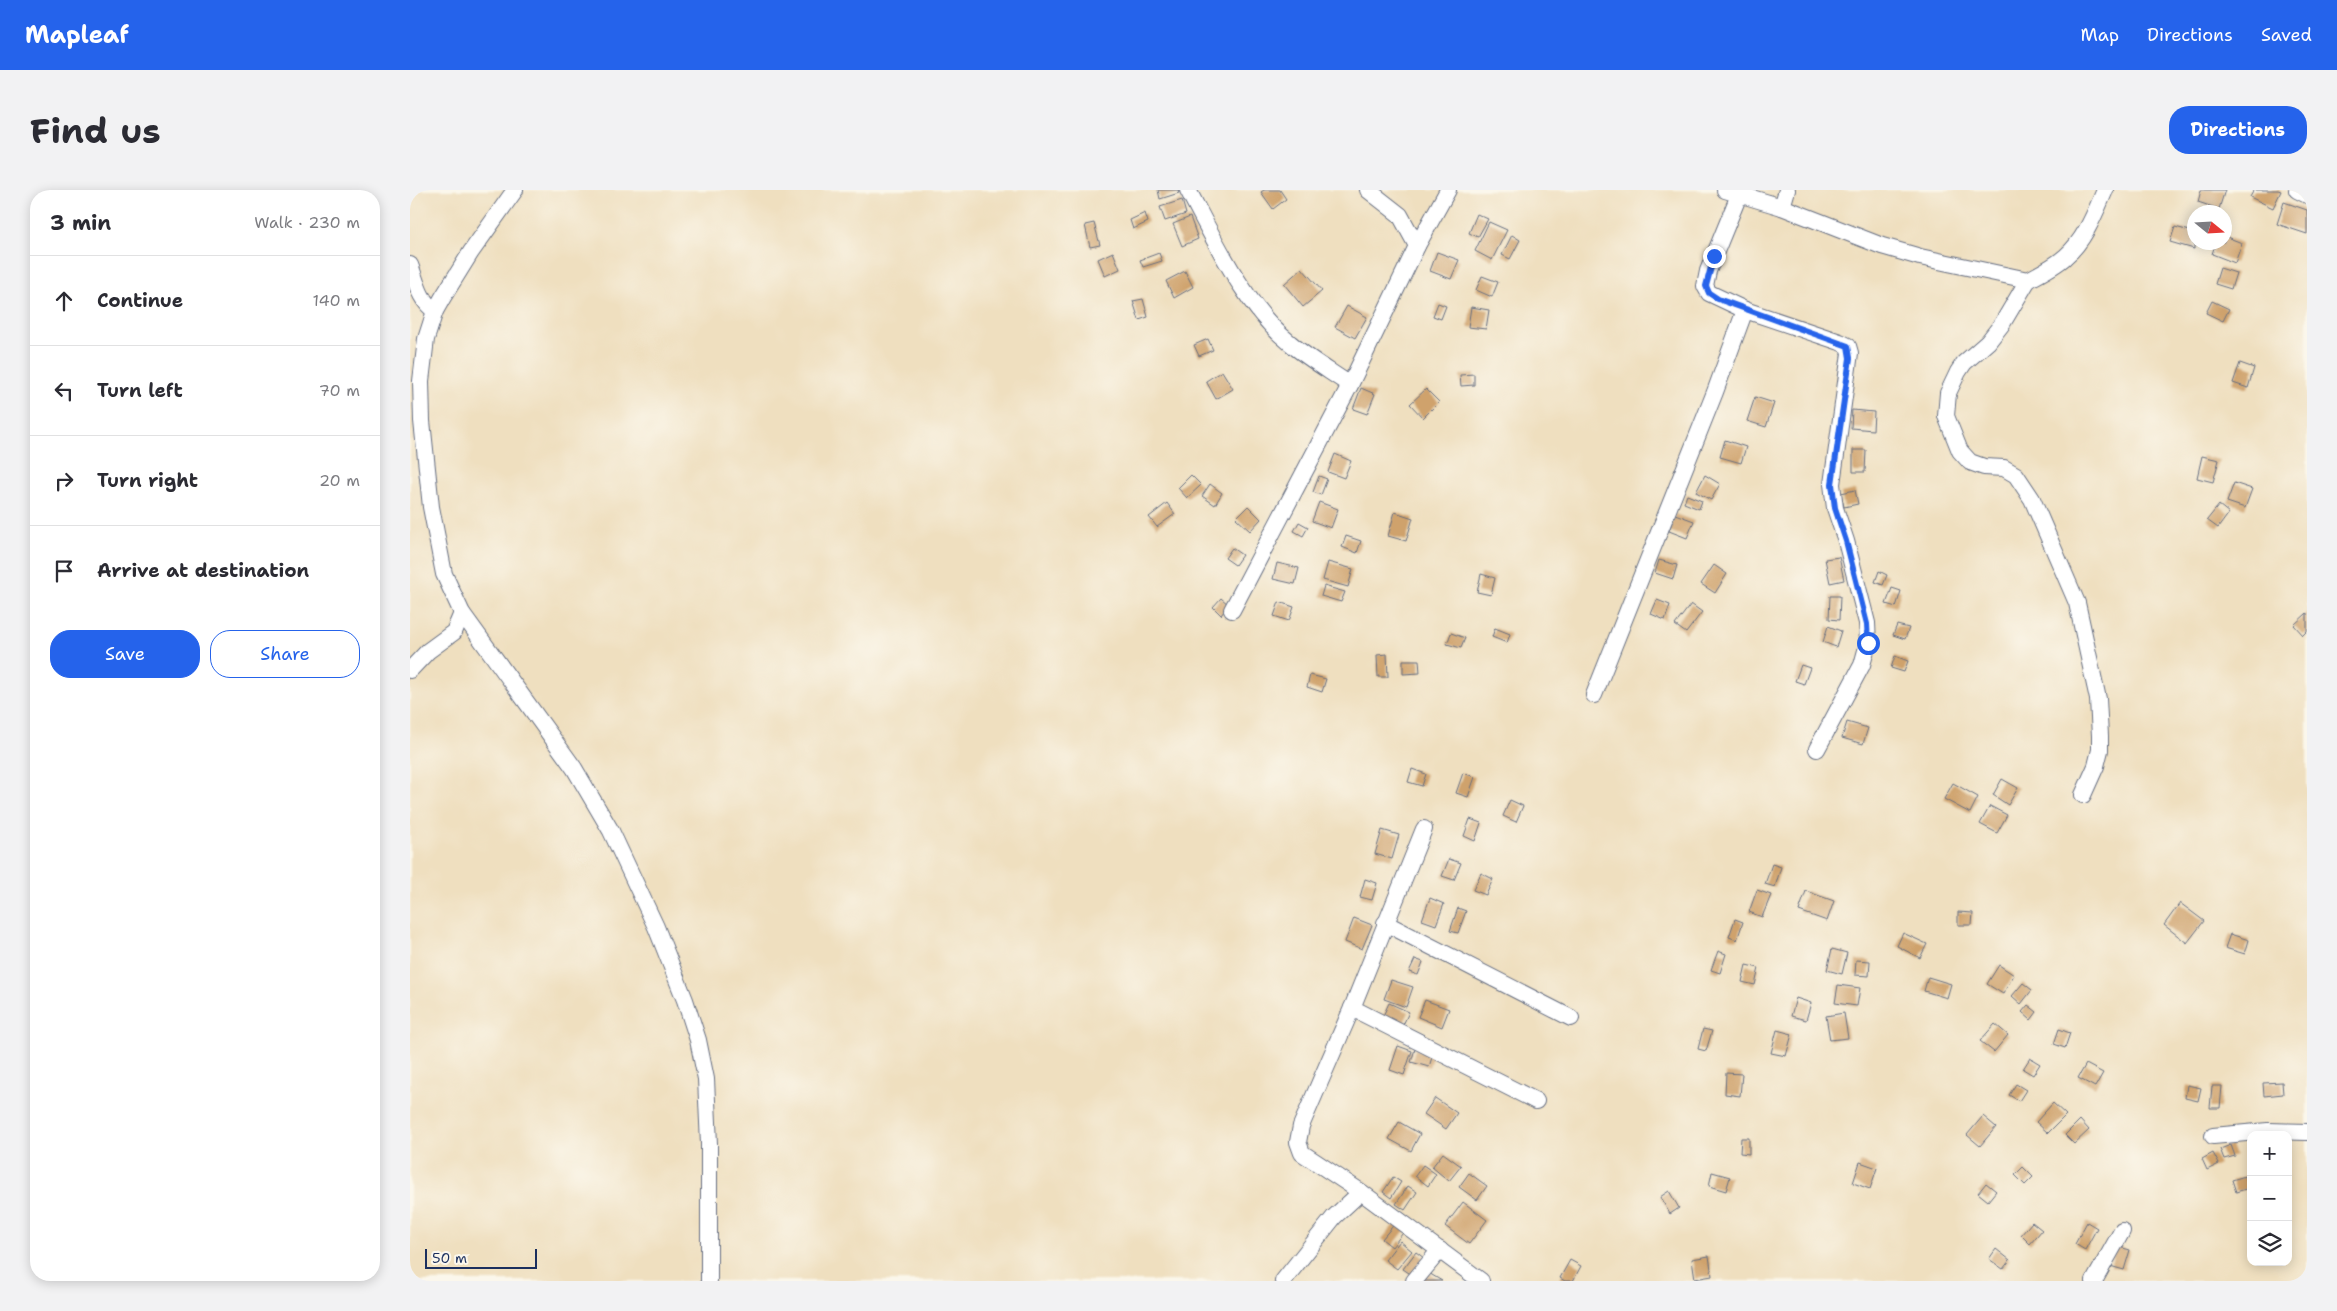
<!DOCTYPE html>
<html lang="en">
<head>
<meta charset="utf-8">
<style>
	:root { --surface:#fff; --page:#f2f2f3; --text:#2b2b33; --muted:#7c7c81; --line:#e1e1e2; --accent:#2563eb }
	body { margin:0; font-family:"Shantell Sans",sans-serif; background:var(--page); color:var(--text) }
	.controls { position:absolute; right:15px; bottom:15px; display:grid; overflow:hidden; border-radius:10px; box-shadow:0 2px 12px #0003 }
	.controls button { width:45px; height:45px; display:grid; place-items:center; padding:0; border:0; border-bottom:1px solid var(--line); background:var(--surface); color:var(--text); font:25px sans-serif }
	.compass { position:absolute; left:1777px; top:15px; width:45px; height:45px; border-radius:50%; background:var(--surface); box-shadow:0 2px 12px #0003; rotate:108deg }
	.scale { position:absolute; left:15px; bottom:12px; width:112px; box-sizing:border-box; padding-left:5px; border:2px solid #1b2f5e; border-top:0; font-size:14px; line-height:18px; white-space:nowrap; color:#1b2f5e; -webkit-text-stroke:4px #fbf7ec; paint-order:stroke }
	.stop { position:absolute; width:15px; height:15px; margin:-11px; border:4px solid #2563eb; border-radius:50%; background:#fff }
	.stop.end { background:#2563eb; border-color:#fff; box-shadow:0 1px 5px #0008 }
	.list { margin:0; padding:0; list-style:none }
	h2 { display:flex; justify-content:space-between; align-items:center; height:65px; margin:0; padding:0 20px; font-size:21px }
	h2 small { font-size:16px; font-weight:400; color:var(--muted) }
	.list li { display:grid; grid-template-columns:32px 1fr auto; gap:15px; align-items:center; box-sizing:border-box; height:90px; padding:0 20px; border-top:1px solid var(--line) }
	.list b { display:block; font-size:19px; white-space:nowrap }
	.list em { font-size:16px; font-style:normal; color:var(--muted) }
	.actions { display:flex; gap:10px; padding:15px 20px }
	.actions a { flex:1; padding:11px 0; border:1px solid var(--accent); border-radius:20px; text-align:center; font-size:18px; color:var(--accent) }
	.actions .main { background:var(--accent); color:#fff }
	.icon { flex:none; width:28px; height:28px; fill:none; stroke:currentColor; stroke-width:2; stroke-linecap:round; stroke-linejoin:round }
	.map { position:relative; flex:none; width:1897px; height:1091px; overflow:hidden; border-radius:20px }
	header { display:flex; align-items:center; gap:30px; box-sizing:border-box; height:70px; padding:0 25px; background:var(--accent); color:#fff }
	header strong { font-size:24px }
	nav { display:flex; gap:28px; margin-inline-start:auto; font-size:18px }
	.intro { display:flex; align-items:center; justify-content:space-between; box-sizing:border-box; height:120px; padding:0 30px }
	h1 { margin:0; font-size:35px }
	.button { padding:12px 22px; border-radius:20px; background:var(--accent); color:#fff; font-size:18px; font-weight:700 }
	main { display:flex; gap:30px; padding:0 30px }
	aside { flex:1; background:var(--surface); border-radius:20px; box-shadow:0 2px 12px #0003 }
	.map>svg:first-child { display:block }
	.building { fill:#cfa26c }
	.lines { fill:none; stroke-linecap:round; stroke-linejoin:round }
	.minor-casing { stroke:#656d80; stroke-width:18 }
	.minor { stroke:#fff; stroke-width:16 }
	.route { stroke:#2563eb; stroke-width:6 }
</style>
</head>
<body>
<header>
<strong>Mapleaf</strong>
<nav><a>Map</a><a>Directions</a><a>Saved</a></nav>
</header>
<div class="intro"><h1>Find us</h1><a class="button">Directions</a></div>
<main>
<aside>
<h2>3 min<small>Walk · 230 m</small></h2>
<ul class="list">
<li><svg class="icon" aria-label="ahead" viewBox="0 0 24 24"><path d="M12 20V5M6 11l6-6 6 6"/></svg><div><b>Continue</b></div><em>140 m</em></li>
<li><svg class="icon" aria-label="left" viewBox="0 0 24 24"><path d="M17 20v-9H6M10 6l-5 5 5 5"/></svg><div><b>Turn left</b></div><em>70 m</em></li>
<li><svg class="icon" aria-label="right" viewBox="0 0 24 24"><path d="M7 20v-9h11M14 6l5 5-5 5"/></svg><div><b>Turn right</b></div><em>20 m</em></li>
<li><svg class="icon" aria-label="arrive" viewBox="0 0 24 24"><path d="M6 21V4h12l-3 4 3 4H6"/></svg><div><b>Arrive at destination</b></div></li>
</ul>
<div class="actions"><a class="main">Save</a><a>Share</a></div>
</aside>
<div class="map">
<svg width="1897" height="1091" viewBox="0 0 1897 1091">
	<rect width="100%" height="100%" fill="#fbf7ec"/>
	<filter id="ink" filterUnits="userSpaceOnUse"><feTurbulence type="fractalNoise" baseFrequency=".02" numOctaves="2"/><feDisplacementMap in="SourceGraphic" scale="10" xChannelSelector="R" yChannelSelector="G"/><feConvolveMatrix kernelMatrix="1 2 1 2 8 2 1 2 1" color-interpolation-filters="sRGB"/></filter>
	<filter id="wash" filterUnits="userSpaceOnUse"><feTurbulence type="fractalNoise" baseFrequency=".0096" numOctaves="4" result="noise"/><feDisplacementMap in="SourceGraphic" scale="20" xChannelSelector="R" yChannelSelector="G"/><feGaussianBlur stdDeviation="1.12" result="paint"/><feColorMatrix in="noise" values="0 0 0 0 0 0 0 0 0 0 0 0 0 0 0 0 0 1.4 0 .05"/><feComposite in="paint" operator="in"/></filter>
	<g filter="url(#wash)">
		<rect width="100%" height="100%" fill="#efdfbf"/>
		<g id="blocks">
			<g class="building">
				<polygon points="748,0 768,0 769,3 750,9"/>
				<polygon points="854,0 870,0 876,9 863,19 851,2"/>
				<polygon points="1791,0 1815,0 1809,19 1788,12"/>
				<polygon points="1844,0 1868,0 1871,1 1863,18 1840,7"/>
				<polygon points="772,10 776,24 755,31 750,17"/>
				<polygon points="1874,12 1897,20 1897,44 1867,34"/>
				<polygon points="735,23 738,32 723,39 720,30"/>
				<polygon points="1067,24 1078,29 1068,47 1059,43"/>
				<polygon points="780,27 788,49 772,56 763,34"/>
				<polygon points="1079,32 1097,40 1082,70 1065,61"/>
				<polygon points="684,33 690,55 680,57 675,35"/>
				<polygon points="1765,37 1784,42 1784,59 1760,52"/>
				<polygon points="1102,45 1110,50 1100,69 1092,65"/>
				<polygon points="1814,46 1832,53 1825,73 1802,64 1806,52 1814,52"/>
				<polygon points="703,62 710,79 695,86 688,69"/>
				<polygon points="1027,62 1049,70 1041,89 1020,81"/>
				<polygon points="749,63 752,71 733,77 730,70"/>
				<polygon points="892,78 912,101 893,117 874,94"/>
				<polygon points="1810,78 1826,83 1821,99 1805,94"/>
				<polygon points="775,81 783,97 764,108 756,91"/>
				<polygon points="1072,86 1088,92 1082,107 1066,100"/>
				<polygon points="733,109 738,127 729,130 723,111"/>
				<polygon points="1802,111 1819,119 1813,131 1796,123"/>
				<polygon points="1028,113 1036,116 1031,129 1023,126"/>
				<polygon points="937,116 957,127 945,148 925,137"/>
				<polygon points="1061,117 1079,120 1076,139 1058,137"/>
				<polygon points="798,149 803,160 789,166 784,155"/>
				<polygon points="1830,173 1844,178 1838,198 1823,193"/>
				<polygon points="812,181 823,199 806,209 796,191"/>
				<polygon points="1064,184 1064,195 1051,196 1050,185"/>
				<polygon points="951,198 965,204 957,224 943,219"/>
				<polygon points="1016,199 1029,212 1013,228 1000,214"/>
				<polygon points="1345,207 1364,213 1356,237 1337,231"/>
				<polygon points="1442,220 1464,222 1463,240 1441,238"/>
				<polygon points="1315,250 1336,257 1331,273 1310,267"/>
				<polygon points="1443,260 1456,260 1455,282 1443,282"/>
				<polygon points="925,264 941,271 934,288 918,282"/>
				<polygon points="1792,266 1809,270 1803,292 1787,288"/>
				<polygon points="781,285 791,295 777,308 768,298"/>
				<polygon points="1295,285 1310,294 1301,310 1286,302"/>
				<polygon points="909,286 917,289 911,305 903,302"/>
				<polygon points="1824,293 1842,299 1835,318 1817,312"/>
				<polygon points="800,294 812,303 805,315 792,306"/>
				<polygon points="1445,300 1448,314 1434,317 1431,303"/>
				<polygon points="1277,305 1292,311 1289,319 1274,313"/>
				<polygon points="909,312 928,319 921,338 902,331"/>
				<polygon points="757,313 765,324 747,337 739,327"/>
				<polygon points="1809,315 1819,323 1808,338 1797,330"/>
				<polygon points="838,316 851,329 840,341 826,328"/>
				<polygon points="985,322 1003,328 996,351 978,346"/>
				<polygon points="1265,324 1284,331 1277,348 1259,341"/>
				<polygon points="889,332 898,337 893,346 884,341"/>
				<polygon points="936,346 951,351 947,363 932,357"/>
				<polygon points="822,358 832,365 825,375 815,368"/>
				<polygon points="1429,367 1434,390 1420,393 1415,369"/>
				<polygon points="1249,370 1267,375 1263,389 1245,383"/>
				<polygon points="918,372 943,379 938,397 913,390"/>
				<polygon points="867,373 889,378 885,394 863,389"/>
				<polygon points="1304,375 1317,384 1305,403 1291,394"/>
				<polygon points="1469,381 1477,385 1473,395 1465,392"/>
				<polygon points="1071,384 1085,388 1081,405 1067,402"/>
				<polygon points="914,396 935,402 931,412 911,406"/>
				<polygon points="1482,398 1491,401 1486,417 1476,414"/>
				<polygon points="1420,406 1430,406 1429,430 1419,429"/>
				<polygon points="811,408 819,415 811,425 803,417"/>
				<polygon points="1247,410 1260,415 1255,430 1241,424"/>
				<polygon points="869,412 884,417 879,431 864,426"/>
				<polygon points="1281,414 1292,422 1276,443 1265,435"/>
				<polygon points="1897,423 1897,441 1893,445 1884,435"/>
				<polygon points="1487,435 1499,438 1495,449 1483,445"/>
				<polygon points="1418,436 1431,441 1426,457 1413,452"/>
				<polygon points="1085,438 1100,444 1097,453 1082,447"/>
				<polygon points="1041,443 1055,448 1051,458 1037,454"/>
				<polygon points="977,464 978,487 968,487 967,465"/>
				<polygon points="1485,466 1498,471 1494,482 1481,478"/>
				<polygon points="993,470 1009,470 1010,483 993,484"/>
				<polygon points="1391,475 1400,478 1394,494 1385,491"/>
				<polygon points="900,485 916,489 912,502 897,497"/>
				<polygon points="1437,532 1458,538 1453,554 1432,548"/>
				<polygon points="1002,579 1016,584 1012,596 998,592"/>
				<polygon points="1053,583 1065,587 1058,607 1046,603"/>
				<polygon points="1592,589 1608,598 1598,615 1583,605"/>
				<polygon points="1543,593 1568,607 1560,623 1534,609"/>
				<polygon points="1100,610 1113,616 1106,632 1093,626"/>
				<polygon points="1580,616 1597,625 1587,643 1570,634"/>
				<polygon points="1060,629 1071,633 1065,651 1054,646"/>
				<polygon points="972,640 989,645 982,669 965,664"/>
				<polygon points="1039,669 1051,673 1044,690 1032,686"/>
				<polygon points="1362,674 1371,677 1365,697 1355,694"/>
				<polygon points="1071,683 1083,689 1076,705 1063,700"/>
				<polygon points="955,689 967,693 962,710 950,707"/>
				<polygon points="1347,700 1361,705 1352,727 1339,722"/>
				<polygon points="1396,701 1424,711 1417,731 1389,721"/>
				<polygon points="1020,708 1034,714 1026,735 1012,730"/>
				<polygon points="1770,713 1794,731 1777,753 1754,735"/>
				<polygon points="1048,718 1056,721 1048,743 1040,741"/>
				<polygon points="1548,722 1563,723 1562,735 1548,735"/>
				<polygon points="944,728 962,735 952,759 935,752"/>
				<polygon points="1325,729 1333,732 1327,750 1319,747"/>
				<polygon points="1493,743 1517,754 1510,768 1487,756"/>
				<polygon points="1820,744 1839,750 1835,764 1815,758"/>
				<polygon points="1422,759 1437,763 1432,784 1417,780"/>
				<polygon points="1308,761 1316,764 1310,783 1301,780"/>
				<polygon points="1005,769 1013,772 1008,785 999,782"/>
				<polygon points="1446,770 1460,771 1459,786 1445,785"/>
				<polygon points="1336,775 1349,778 1345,795 1332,792"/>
				<polygon points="1589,775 1604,785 1593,804 1577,794"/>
				<polygon points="1518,787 1541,794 1537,808 1514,801"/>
				<polygon points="981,790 1003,797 996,817 974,809"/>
				<polygon points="1613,793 1622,800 1611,814 1602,806"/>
				<polygon points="1428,795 1450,798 1447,816 1425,813"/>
				<polygon points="1386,808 1401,813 1396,830 1381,826"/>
				<polygon points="1015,810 1039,819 1032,837 1008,827"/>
				<polygon points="979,813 999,822 992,837 972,828"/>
				<polygon points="1618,815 1627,822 1621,830 1612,822"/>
				<polygon points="1434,823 1438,848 1420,850 1416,826"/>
				<polygon points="1585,834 1598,845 1584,862 1570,851"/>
				<polygon points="1293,839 1302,841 1296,861 1288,859"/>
				<polygon points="1649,839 1660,843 1655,858 1644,854"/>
				<polygon points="1367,840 1382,844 1376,866 1361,863"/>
				<polygon points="988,856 1002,861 994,885 980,880"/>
				<polygon points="1005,859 1023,864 1019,877 1001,872"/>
				<polygon points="1620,868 1630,874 1623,885 1613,879"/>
				<polygon points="1676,874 1693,883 1685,897 1668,888"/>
				<polygon points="1316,883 1332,884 1330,906 1315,904"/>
				<polygon points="1872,892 1873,904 1854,906 1853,893"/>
				<polygon points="1606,894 1616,900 1609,911 1599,905"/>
				<polygon points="1777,895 1791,898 1788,911 1775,908"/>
				<polygon points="1802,896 1812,896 1810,918 1800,918"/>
				<polygon points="1025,908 1047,923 1036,939 1014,924"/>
				<polygon points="1643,913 1656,925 1638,943 1626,932"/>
				<polygon points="1573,926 1586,937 1570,956 1557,945"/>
				<polygon points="1670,930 1679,940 1664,954 1655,945"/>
				<polygon points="989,932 1010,944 1001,961 979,949"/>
				<polygon points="1331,948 1339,948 1339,964 1330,963"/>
				<polygon points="1821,955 1825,966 1814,969 1810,959"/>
				<polygon points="1033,963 1051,976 1039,991 1022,977"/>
				<polygon points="1803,963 1809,974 1797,980 1792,969"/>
				<polygon points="1450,972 1467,978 1460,999 1443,993"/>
				<polygon points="1013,975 1026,984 1018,996 1005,986"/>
				<polygon points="1613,977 1623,987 1615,995 1605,985"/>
				<polygon points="1302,982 1320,987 1316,1001 1299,996"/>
				<polygon points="1059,983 1077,996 1067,1010 1049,997"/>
				<polygon points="1835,986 1839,998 1826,1002 1822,990"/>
				<polygon points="983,987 991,992 981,1008 973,1002"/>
				<polygon points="1576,993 1586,1001 1578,1011 1568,1003"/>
				<polygon points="998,996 1007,1002 995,1020 986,1014"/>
				<polygon points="1259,1001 1269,1018 1260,1024 1250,1007"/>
				<polygon points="1053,1012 1077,1030 1059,1054 1035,1036"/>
				<polygon points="987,1031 996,1039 982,1057 972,1049"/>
				<polygon points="1622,1032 1632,1040 1620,1054 1611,1045"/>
				<polygon points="1677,1032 1687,1038 1675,1060 1665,1054"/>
				<polygon points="990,1051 1002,1061 987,1079 975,1070"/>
				<polygon points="1706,1056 1720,1060 1714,1080 1700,1076"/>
				<polygon points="1586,1059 1600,1070 1593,1079 1579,1069"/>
				<polygon points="1006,1062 1014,1068 1002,1085 993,1079"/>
				<polygon points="1299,1066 1302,1086 1285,1089 1282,1069"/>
				<polygon points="1160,1070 1171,1076 1163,1091 1155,1091 1150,1088"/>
				<polygon points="1017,1082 1032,1091 1011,1091"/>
			</g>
		</g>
	</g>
	<g filter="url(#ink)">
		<use href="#blocks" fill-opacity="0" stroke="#656d80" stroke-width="1"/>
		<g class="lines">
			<g class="minor-casing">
				<g id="minor">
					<polyline points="105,0 61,62 33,107 25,121 16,149 11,191 12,231 21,317 34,384 52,423 164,578 201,641 246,737 275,810 288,850 296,889 299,954 299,1091"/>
					<path d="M 778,0 C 804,49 836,118 880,153 C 899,169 920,181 940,195"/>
					<polyline points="958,0 990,25 1007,56"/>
					<path d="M 1315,0 L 1372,17 L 1472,56 L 1510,67 L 1618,90 C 1631,83 1645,76 1655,67 C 1675,50 1685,23 1695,0"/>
					<polyline points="1887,0 1897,5"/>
					<polyline points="1329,5 1298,81 1295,96 1299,103 1335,120 1430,152 1438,156 1440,163 1422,294 1425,318 1436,351 1457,433 1458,453 1452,475 1407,559"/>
					<polyline points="1372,17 1377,0"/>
					<path d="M 0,75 C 7,93 9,110 25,121"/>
					<polyline points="1618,90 1592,134 1578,152 1554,173 1548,182 1538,203 1536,226 1550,261 1560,272 1574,277 1594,278 1606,285 1622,309 1667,413 1688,509 1690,546 1690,560 1686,576 1673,605"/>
					<polyline points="822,420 940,195 1007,56 1038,0"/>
					<polyline points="0,480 18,461 44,442 52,423"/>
					<polyline points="1184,505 1305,202 1335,120"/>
					<polyline points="1014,639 942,818 891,936 888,952 892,963 951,1002 1071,1091"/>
					<polyline points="975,733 1161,828"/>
					<polyline points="942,818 1126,911"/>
					<polyline points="1803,946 1858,941 1897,942"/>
					<polyline points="873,1091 924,1027 951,1002"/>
					<polyline points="1004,1091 1030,1060"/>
					<polyline points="1684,1091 1712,1041"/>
				</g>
			</g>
			<use href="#minor" class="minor"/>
		</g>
	</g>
	<g class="lines" filter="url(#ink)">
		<polyline class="route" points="1304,66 1296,96 1299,103 1308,109 1438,156 1440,168 1422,294 1425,318 1436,351 1457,434 1458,453"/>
	</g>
</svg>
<div class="controls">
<button>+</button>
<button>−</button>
<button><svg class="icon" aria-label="layers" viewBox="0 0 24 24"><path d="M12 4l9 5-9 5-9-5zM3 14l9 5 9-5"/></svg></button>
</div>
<svg class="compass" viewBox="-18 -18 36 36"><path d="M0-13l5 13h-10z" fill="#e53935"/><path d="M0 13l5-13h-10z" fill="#7c7c81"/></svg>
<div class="scale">50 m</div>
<div class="stop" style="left:1458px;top:453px"></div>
<div class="stop end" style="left:1304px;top:66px"></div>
</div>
</main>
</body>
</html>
